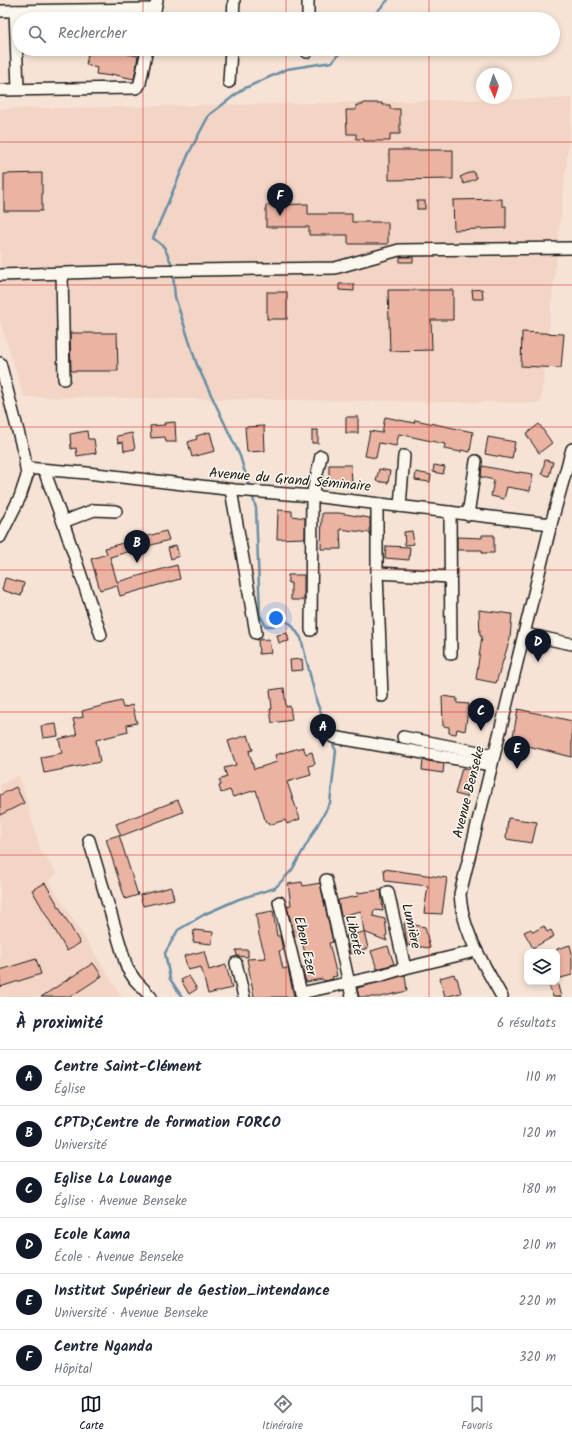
<!DOCTYPE html>
<html lang="fr">
<head>
<meta charset="utf-8">
<style>
	:root { --surface:#fff; --page:#f6f6f7; --text:#1f2937; --muted:#747a83; --line:#e0e1e3; --accent:#111827 }
	body { margin:0; font-family:Kalam,sans-serif; background:var(--page); color:var(--text) }
	.controls { position:absolute; right:12px; bottom:12px; display:grid; overflow:hidden; border-radius:8px; box-shadow:0 2px 6px #0003 }
	.controls button { width:36px; height:36px; display:grid; place-items:center; padding:0; border:0; border-bottom:1px solid var(--line); background:var(--surface); color:var(--text); font:20px sans-serif }
	.compass { position:absolute; left:476px; top:68px; width:36px; height:36px; border-radius:50%; background:var(--surface); box-shadow:0 2px 6px #0003; rotate:177deg }
	.you { position:absolute; left:276px; top:618px; width:14px; height:14px; margin:-10px; border:3px solid #fff; border-radius:50%; background:#1a73e8; box-shadow:0 0 0 6px #1a73e833 }
	.badge { display:grid; place-items:center; width:26px; height:26px; border-radius:50%; background:var(--accent); color:#fff; font-size:13px; font-weight:700 }
	.pin { position:absolute; translate:-50% -33px; filter:drop-shadow(0 1px 2px #0008) }
	.pin::after { content:''; position:absolute; top:21px; width:14px; height:12px; background:inherit; clip-path:polygon(0 0,100% 0,50% 100%) }
	.list { margin:0; padding:0; list-style:none }
	h2 { display:flex; justify-content:space-between; align-items:center; height:52px; margin:0; padding:0 16px; font-size:17px }
	h2 small { font-size:13px; font-weight:400; color:var(--muted) }
	.list li { display:grid; grid-template-columns:26px 1fr auto; gap:12px; align-items:center; box-sizing:border-box; height:56px; padding:0 16px; border-top:1px solid var(--line) }
	.list b { display:block; font-size:15px; white-space:nowrap }
	.list p { margin:0; font-size:13px; white-space:nowrap; color:var(--muted) }
	.list em { font-size:13px; font-style:normal; color:var(--muted) }
	.icon { flex:none; width:22px; height:22px; fill:none; stroke:currentColor; stroke-width:2; stroke-linecap:round; stroke-linejoin:round }
	.map { position:relative; flex:none; width:572px; height:997px; overflow:hidden }
	.search { position:absolute; background:var(--surface); box-shadow:0 2px 6px #0003; left:12px; right:12px; top:12px; height:44px; display:flex; align-items:center; gap:10px; box-sizing:border-box; padding:0 14px; border-radius:22px; color:var(--muted); font-size:15px }
	.sheet { height:388px; background:var(--surface) }
	nav { display:flex; justify-content:space-around; align-items:center; box-sizing:border-box; height:56px; border-top:1px solid var(--line); background:var(--surface); font-size:11px; color:var(--muted) }
	nav a { display:grid; justify-items:center; gap:2px }
	nav .on { color:var(--accent) }
	.map>svg:first-child { display:block }
	.built { fill:#f3d5c6 }
	.lines { fill:none; stroke-linecap:round; stroke-linejoin:round }
	.stream { stroke:#698ea4; stroke-width:2.5 }
	.building { fill:#ebb3a2; stroke:#1c1c1c }
	.minor-casing { stroke:#1c1c1c; stroke-width:14 }
	.minor { stroke:#fbf7ec; stroke-width:11 }
	.grid { fill:none; stroke:#d62828; stroke-width:1; stroke-opacity:0.55 }
	.labels { text-anchor:middle; dominant-baseline:central; stroke-width:3; stroke-linejoin:round; paint-order:stroke }
	.street-label { font-size:14px; fill:#1c1c1c; stroke:#fbf7ec }
</style>
</head>
<body>
<div class="map">
<svg width="572" height="997" viewBox="0 0 572 997">
	<rect width="100%" height="100%" fill="#f6e3d6"/>
	<filter id="ink" filterUnits="userSpaceOnUse"><feTurbulence type="fractalNoise" baseFrequency=".025" numOctaves="2"/><feDisplacementMap in="SourceGraphic" scale="8" xChannelSelector="R" yChannelSelector="G"/><feConvolveMatrix kernelMatrix="1 2 1 2 8 2 1 2 1" color-interpolation-filters="sRGB"/></filter>
	<g filter="url(#ink)">
		<g class="built">
			<polygon points="572,98 572,111 541,403 24,397 0,322 0,109"/>
			<polygon points="19,775 41,851 57,873 49,881 122,997 0,997 0,785"/>
		</g>
		<g class="lines">
			<g class="stream">
				<polyline points="370,19 388,0"/>
				<polyline points="173,267 164,247 153,238 189,153 209,115 243,89 287,69 332,62 343,49"/>
				<polyline points="173,274 175,297 197,365 240,456 250,489"/>
				<polyline points="252,495 256,508 260,615 266,626 273,626 284,620 291,624 301,638 317,703 330,735"/>
				<polyline points="182,997 170,979 165,953 178,930 205,914 239,899 275,888 292,870 330,803 336,751 331,740"/>
			</g>
		</g>
		<g class="building">
			<polygon points="118,52 138,56 134,79 111,74 111,76 96,74 97,68 86,65 88,54"/>
			<polygon points="363,103 382,103 382,105 390,105 390,109 400,109 400,134 390,134 390,141 364,141 364,139 356,139 356,134 347,134 346,110 356,110 356,105 363,105"/>
			<polygon points="389,150 453,150 453,179 389,180"/>
			<polygon points="473,171 477,178 464,184 460,177"/>
			<polygon points="42,173 42,211 4,211 4,174"/>
			<polygon points="502,199 502,206 506,206 506,228 454,230 453,200"/>
			<rect x="417" y="201" width="8" height="8"/>
			<polygon points="308,204 308,214 352,214 352,222 388,222 388,244 348,244 348,235 309,235 309,227 266,227 266,205"/>
			<rect x="400" y="257" width="13" height="5"/>
			<polygon points="339,284 354,284 354,291 339,290"/>
			<polygon points="482,289 483,299 473,299 472,290"/>
			<polygon points="388,290 453,290 453,320 431,320 432,350 390,351"/>
			<rect x="267" y="292" width="20" height="27"/>
			<polygon points="522,332 564,334 561,368 521,366"/>
			<polygon points="70,333 117,333 118,371 71,371"/>
			<rect x="346" y="417" width="12" height="16"/>
			<polygon points="385,417 414,423 415,420 473,432 470,452 461,450 461,452 444,449 445,444 399,434 396,446 379,443 376,458 365,456 370,431 382,433"/>
			<polygon points="175,422 176,442 166,442 165,437 151,438 150,426 165,425 164,423"/>
			<polygon points="539,424 552,443 539,453 526,434"/>
			<polygon points="264,426 265,451 247,452 245,427"/>
			<rect x="312" y="430" width="6" height="13"/>
			<polygon points="87,431 88,439 94,439 96,453 77,456 76,448 71,449 70,434"/>
			<polygon points="210,432 215,451 192,457 188,442 197,439 196,436"/>
			<polygon points="132,433 135,449 124,451 123,442 118,443 117,436"/>
			<polygon points="488,437 515,442 512,459 485,454"/>
			<polygon points="545,460 553,462 549,476 542,474"/>
			<polygon points="329,465 351,465 352,483 329,483"/>
			<polygon points="434,465 445,467 443,474 433,472"/>
			<polygon points="482,466 519,473 519,472 533,474 530,491 507,487 504,499 491,496 494,480 481,477"/>
			<polygon points="379,469 390,471 388,483 376,481"/>
			<polygon points="416,472 431,475 430,482 415,480"/>
			<polygon points="278,510 292,511 292,516 305,518 305,538 277,539"/>
			<polygon points="322,513 339,513 370,518 370,533 340,529 341,549 321,549"/>
			<polygon points="166,531 169,540 110,557 117,582 177,565 180,579 120,596 117,585 100,590 91,559 107,554 105,548"/>
			<polygon points="412,531 414,544 405,545 404,532"/>
			<polygon points="482,535 494,535 494,553 482,553 482,550 457,550 457,537 482,538"/>
			<polygon points="176,545 179,556 171,559 168,548"/>
			<polygon points="386,546 410,547 409,560 385,558"/>
			<polygon points="288,575 304,575 304,600 291,600 291,583 288,583"/>
			<polygon points="5,578 24,583 21,596 2,590"/>
			<polygon points="479,610 512,614 510,639 496,683 476,679 482,636 480,636"/>
			<polygon points="287,633 289,641 279,643 277,635"/>
			<polygon points="269,639 271,653 259,654 258,640"/>
			<polygon points="302,659 303,670 291,671 290,660"/>
			<polygon points="284,688 286,707 290,706 292,720 272,723 270,709 272,709 270,690"/>
			<polygon points="442,696 457,698 457,703 469,704 465,731 457,729 456,734 449,733 449,727 443,726"/>
			<polygon points="121,701 123,708 132,705 137,723 127,725 128,732 96,740 100,762 44,773 41,757 62,753 59,739 77,735 73,719 83,717 82,711"/>
			<polygon points="518,709 572,721 572,757 512,742"/>
			<polygon points="56,724 58,736 43,738 41,726"/>
			<polygon points="248,735 253,750 249,751 254,769 277,762 275,755 303,747 306,754 312,752 315,764 309,766 311,775 287,782 300,819 287,824 285,820 269,825 268,822 266,823 256,790 233,797 230,790 221,793 219,786 221,785 219,780 227,777 224,768 236,765 228,741"/>
			<polygon points="423,760 444,764 443,773 422,770"/>
			<polygon points="462,768 474,771 467,797 455,794"/>
			<polygon points="16,787 24,803 0,815 0,795"/>
			<polygon points="178,800 183,812 121,836 116,824"/>
			<polygon points="508,818 537,822 532,843 506,839"/>
			<polygon points="119,835 138,895 125,899 106,839"/>
			<polygon points="384,869 447,878 442,914 424,913 428,886 385,881"/>
			<polygon points="302,882 303,886 320,883 333,942 329,943 337,976 332,977 333,979 325,981 322,979 306,982 302,968 307,968 307,964 301,935 295,937 287,906 291,905 288,884"/>
			<polygon points="45,883 80,943 67,951 32,890"/>
			<polygon points="171,887 174,899 143,906 140,895"/>
			<polygon points="381,890 383,911 374,910 373,916 385,919 387,935 385,936 387,941 364,932 361,911 341,916 338,900 358,896 357,893"/>
			<polygon points="273,911 277,936 280,936 283,950 279,951 283,969 288,968 294,997 254,997 247,959 266,958 259,935 256,914"/>
			<polygon points="404,923 425,927 430,948 407,945"/>
			<polygon points="544,926 547,932 551,930 554,936 533,948 524,932 531,929 533,932"/>
			<polygon points="194,930 213,932 212,944 193,942"/>
			<polygon points="364,932 368,948 350,954 346,936"/>
			<polygon points="570,945 572,953 572,975 557,979 557,949"/>
			<polygon points="388,946 394,964 377,969 371,951"/>
			<polygon points="236,950 248,950 248,957 237,956"/>
			<polygon points="204,951 209,970 226,965 232,988 208,994 201,967 188,970 184,956"/>
			<polygon points="36,959 41,974 0,987 0,970"/>
			<polygon points="93,963 102,976 70,997 41,997"/>
			<polygon points="454,974 455,978 457,978 461,993 445,997 440,978"/>
			<polygon points="405,975 407,991 380,997 359,997 357,988"/>
			<polygon points="189,976 197,989 189,994 181,980"/>
			<polygon points="548,982 557,982 561,997 553,997"/>
		</g>
		<g class="lines">
			<g class="minor-casing">
				<g id="minor">
					<polyline points="0,11 155,9"/>
					<polyline points="15,11 18,89"/>
					<polyline points="153,19 157,0"/>
					<polyline points="233,19 234,0"/>
					<polyline points="308,19 308,0"/>
					<polyline points="307,52 307,49"/>
					<polyline points="229,82 231,49"/>
					<polyline points="0,90 135,88 138,87 140,83 147,49"/>
					<polyline points="62,273 64,379"/>
					<polyline points="0,275 132,271 335,268 399,250 572,248"/>
					<polyline points="0,363 24,454 27,476 20,497 0,537"/>
					<polyline points="26,468 87,473 235,490 312,496 551,524"/>
					<polyline points="44,470 63,522 101,635"/>
					<polyline points="231,490 256,633"/>
					<polyline points="377,504 377,573 382,696"/>
					<polyline points="400,506 404,456"/>
					<polyline points="450,512 451,654"/>
					<polyline points="468,515 476,461"/>
					<polyline points="63,522 94,510 116,511"/>
					<polyline points="377,573 450,577"/>
					<polyline points="311,630 312,496 321,456"/>
					<polyline points="525,634 572,644"/>
					<polyline points="333,737 491,765"/>
					<polyline points="403,737 494,755"/>
					<polyline points="89,840 127,968 135,980 151,997"/>
					<polyline points="326,880 352,997"/>
					<polyline points="388,892 405,968"/>
					<polyline points="279,902 302,997"/>
					<polyline points="236,963 244,997"/>
					<polyline points="301,993 379,976 405,968 476,951"/>
					<path d="M 502,997 C 484,964 462,932 460,894 L 551,524 L 572,449"/>
				</g>
			</g>
			<use href="#minor" class="minor"/>
		</g>
	</g>
	<path class="grid" d="M 143,0 L 143,19M 286,0 L 286,19M 429,0 L 429,19M 143,49 L 143,997M 286,49 L 286,997M 429,49 L 429,997M 0,142 L 572,142M 0,285 L 572,285M 0,427 L 572,427M 0,570 L 572,570M 0,712 L 572,712M 0,855 L 572,855"/>
	<g class="labels">
		<g class="street-label">
			<text transform="translate(290 480) rotate(5)">Avenue du Grand Séminaire</text>
			<text transform="translate(469 792) rotate(-76)">Avenue Benseke</text>
			<text transform="translate(411 926) rotate(77)">Lumière</text>
			<text transform="translate(354 935) rotate(77)">Liberté</text>
			<text transform="translate(305 946) rotate(77)">Eben Ezer</text>
		</g>
	</g>
</svg>
<div class="controls">
<button><svg class="icon" aria-label="layers" viewBox="0 0 24 24"><path d="M12 4l9 5-9 5-9-5zM3 14l9 5 9-5"/></svg></button>
</div>
<svg class="compass" viewBox="-18 -18 36 36"><path d="M0-13l5 13h-10z" fill="#e53935"/><path d="M0 13l5-13h-10z" fill="#747a83"/></svg>
<div class="you"></div>
<div class="pin badge" style="left:323px;top:747px">A</div>
<div class="pin badge" style="left:137px;top:563px">B</div>
<div class="pin badge" style="left:481px;top:731px">C</div>
<div class="pin badge" style="left:538px;top:662px">D</div>
<div class="pin badge" style="left:517px;top:769px">E</div>
<div class="pin badge" style="left:280px;top:216px">F</div>
<div class="search"><svg class="icon" aria-label="search" viewBox="0 0 24 24"><circle cx="10" cy="10" r="6"/><path d="M15 15l6 6"/></svg>Rechercher</div>
</div>
<section class="sheet">
<h2>À proximité<small>6 résultats</small></h2>
<ul class="list">
<li><span class="badge">A</span><div><b>Centre Saint-Clément</b><p>Église</p></div><em>110 m</em></li>
<li><span class="badge">B</span><div><b>CPTD;Centre de formation FORCO</b><p>Université</p></div><em>120 m</em></li>
<li><span class="badge">C</span><div><b>Eglise La Louange</b><p>Église · Avenue Benseke</p></div><em>180 m</em></li>
<li><span class="badge">D</span><div><b>Ecole Kama</b><p>École · Avenue Benseke</p></div><em>210 m</em></li>
<li><span class="badge">E</span><div><b>Institut Supérieur de Gestion_intendance</b><p>Université · Avenue Benseke</p></div><em>220 m</em></li>
<li><span class="badge">F</span><div><b>Centre Nganda</b><p>Hôpital</p></div><em>320 m</em></li>
</ul>
</section>
<nav>
<a class="on"><svg class="icon" aria-label="map" viewBox="0 0 24 24"><path d="M3 6l6-2 6 2 6-2v14l-6 2-6-2-6 2zM9 4v14M15 6v14"/></svg>Carte</a>
<a><svg class="icon" aria-label="directions" viewBox="0 0 24 24"><path d="M12 3l9 9-9 9-9-9zM9 14v-3h6M13 9l2 2-2 2"/></svg>Itinéraire</a>
<a><svg class="icon" aria-label="saved" viewBox="0 0 24 24"><path d="M7 4h10v16l-5-4-5 4z"/></svg>Favoris</a>
</nav>
</body>
</html>
